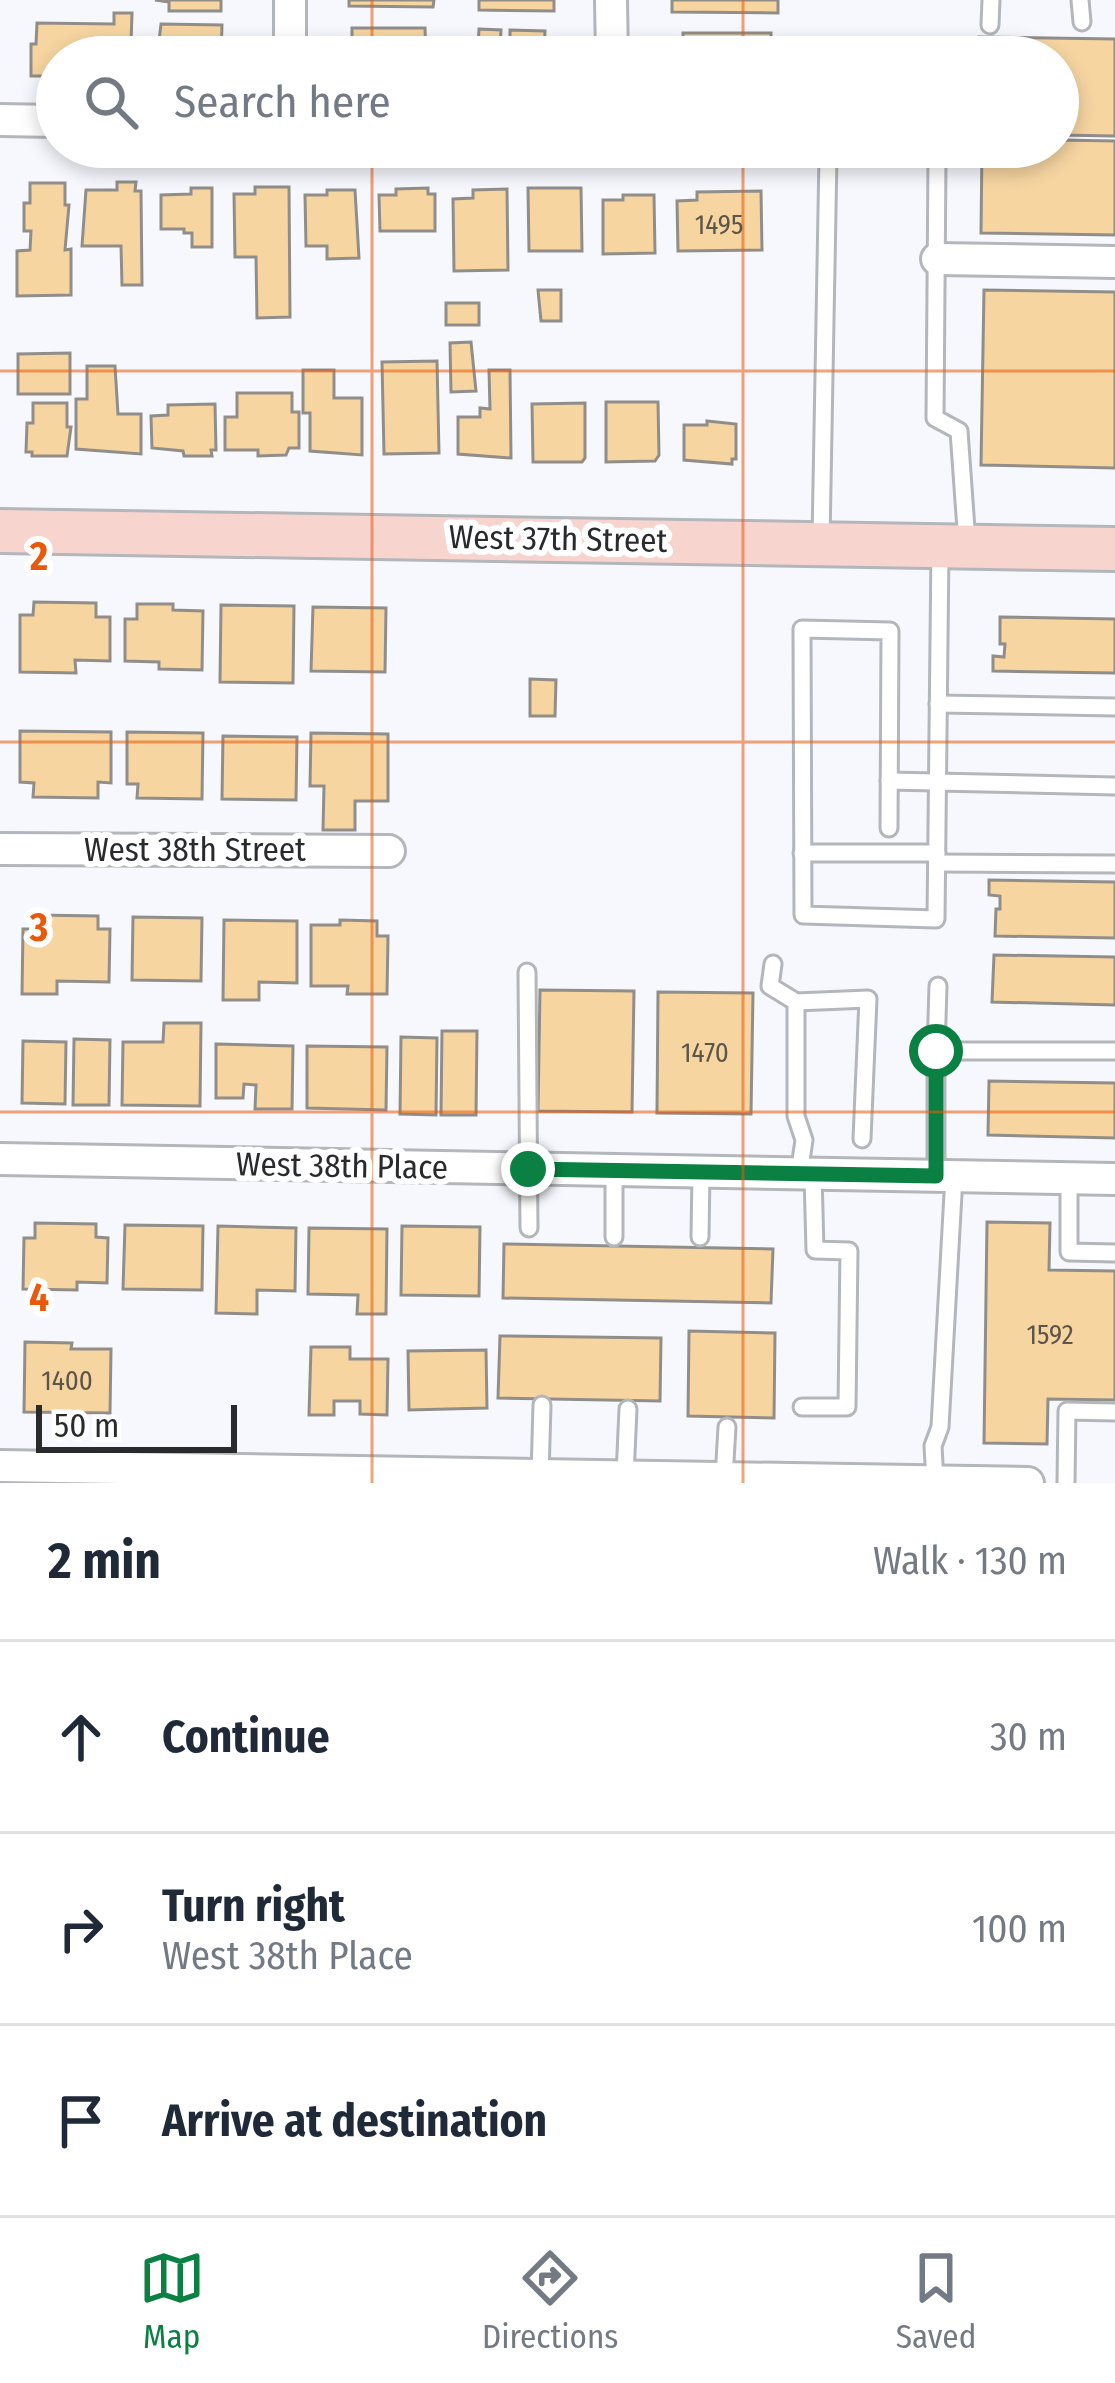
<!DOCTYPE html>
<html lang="en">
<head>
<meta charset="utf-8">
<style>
	:root { --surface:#fff; --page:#f2f2f3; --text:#1f2937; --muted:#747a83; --line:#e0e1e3; --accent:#0b8043 }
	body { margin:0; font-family:"Fira Sans Condensed",sans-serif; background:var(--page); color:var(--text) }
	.scale { position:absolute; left:36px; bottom:30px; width:201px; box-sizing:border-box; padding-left:12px; border:6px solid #292a2c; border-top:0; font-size:33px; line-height:42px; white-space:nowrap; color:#292a2c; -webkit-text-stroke:9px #fff; paint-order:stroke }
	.stop { position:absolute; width:36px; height:36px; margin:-27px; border:9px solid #0b8043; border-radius:50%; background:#fff }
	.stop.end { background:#0b8043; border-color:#fff; box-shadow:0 3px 12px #0008 }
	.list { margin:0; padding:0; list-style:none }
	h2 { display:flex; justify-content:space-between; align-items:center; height:156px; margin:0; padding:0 48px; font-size:51px }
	h2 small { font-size:39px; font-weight:400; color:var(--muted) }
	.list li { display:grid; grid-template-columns:78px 1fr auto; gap:36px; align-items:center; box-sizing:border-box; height:192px; padding:0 48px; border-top:3px solid var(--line) }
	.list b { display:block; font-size:45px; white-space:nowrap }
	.list p { margin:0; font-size:39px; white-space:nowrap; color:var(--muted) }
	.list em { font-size:39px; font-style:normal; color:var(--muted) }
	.icon { flex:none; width:66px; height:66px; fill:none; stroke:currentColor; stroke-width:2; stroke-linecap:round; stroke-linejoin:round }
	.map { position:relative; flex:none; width:1115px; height:1483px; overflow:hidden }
	.search { position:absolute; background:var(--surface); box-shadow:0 6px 18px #0003; left:36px; right:36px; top:36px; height:132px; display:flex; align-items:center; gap:30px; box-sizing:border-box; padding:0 42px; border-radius:66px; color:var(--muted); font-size:45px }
	.sheet { height:732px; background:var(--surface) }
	nav { display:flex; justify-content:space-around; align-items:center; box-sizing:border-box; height:168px; border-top:3px solid var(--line); background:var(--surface); font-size:33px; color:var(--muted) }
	nav a { display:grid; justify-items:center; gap:6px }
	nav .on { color:var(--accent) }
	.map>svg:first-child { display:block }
	.building { fill:#f6d5a1; stroke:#918e89; stroke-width:3 }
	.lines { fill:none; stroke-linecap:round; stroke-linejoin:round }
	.lane-casing { stroke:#b3b6ba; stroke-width:21 }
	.street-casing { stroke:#b3b6ba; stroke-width:36 }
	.secondary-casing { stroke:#b3b6ba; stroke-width:48 }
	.lane { stroke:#fff; stroke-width:15 }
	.street { stroke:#fff; stroke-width:30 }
	.secondary { stroke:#f8d4cf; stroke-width:42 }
	.route { stroke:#0b8043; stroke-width:15 }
	.grid { fill:none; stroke:#e8590c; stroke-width:3; stroke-opacity:0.55 }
	.labels { text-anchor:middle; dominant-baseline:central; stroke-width:12; stroke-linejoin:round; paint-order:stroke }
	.number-label { font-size:27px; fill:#5c5549 }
	.street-label { font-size:33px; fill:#292a2c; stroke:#fff }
	.grid-label { font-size:39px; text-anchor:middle; font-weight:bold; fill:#e8590c; stroke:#fff; stroke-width:12; stroke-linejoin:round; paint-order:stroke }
</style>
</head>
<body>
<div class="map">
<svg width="1115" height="1483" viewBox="0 0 1115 1483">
	<rect width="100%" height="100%" fill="#f6f8fd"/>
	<g class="building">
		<polygon points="155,0 221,0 221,11 169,11 169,2"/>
		<polygon points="349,0 434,0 433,7 349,6"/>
		<polygon points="479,0 554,0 554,11 479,10"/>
		<polygon points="672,0 778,0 778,13 672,12"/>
		<polygon points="114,13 132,13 131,44 117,44 117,57 57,57 57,76 31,76 31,44 36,44 37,23 114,24"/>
		<polygon points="161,24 222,25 221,57 228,57 157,57"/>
		<polygon points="352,28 425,28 426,57 352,57"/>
		<polygon points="479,29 501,30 500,48 478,47"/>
		<polygon points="510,30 545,31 544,57 494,57 494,52 510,53"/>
		<rect x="683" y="33" width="88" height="24"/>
		<polygon points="979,37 1115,39 1115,136 1058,135 1058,57 979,57"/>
		<polygon points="1058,140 1115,141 1115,235 981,233 982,147 1058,147"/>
		<polygon points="117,182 136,182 135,191 141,191 142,285 122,285 121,246 82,246 86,190 117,190"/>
		<polygon points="30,183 65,183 65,205 69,205 65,250 71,249 71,295 17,296 17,251 30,250 31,231 24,231 24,203 30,203"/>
		<polygon points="255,187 289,187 290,317 257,318 256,257 235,257 234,194 255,194"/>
		<polygon points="191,188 212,188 212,247 192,247 192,233 184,233 184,229 161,229 161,195 191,194"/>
		<polygon points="428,188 428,194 435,194 435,231 380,231 379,195 396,195 396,189"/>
		<polygon points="528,188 581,188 582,251 529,251"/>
		<polygon points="507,189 508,270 454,271 453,199 473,198 473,190"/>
		<polygon points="327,190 355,190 359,258 327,259 327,246 306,246 305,195 327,195"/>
		<polygon points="761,191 762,250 678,251 677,201 697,200 697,192"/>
		<polygon points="623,195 654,195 655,253 603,254 603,200 623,200"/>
		<polygon points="538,290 561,290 561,321 541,321"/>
		<polygon points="984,290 1115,292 1115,468 981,465"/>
		<rect x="446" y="303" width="33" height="22"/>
		<polygon points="471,342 476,391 451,392 450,343"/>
		<polygon points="70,353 70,394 18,394 18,354"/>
		<polygon points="437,361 439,453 384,454 382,362"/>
		<polygon points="87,366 115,366 118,414 141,414 141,454 76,449 76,399 87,399"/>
		<polygon points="303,370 334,370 334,398 362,398 362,455 310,451 310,413 303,413"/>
		<polygon points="489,370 510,370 511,458 458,454 458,417 480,417 480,408 490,409"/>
		<polygon points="237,393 292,393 292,412 299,412 299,448 289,448 286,455 258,456 258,450 225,450 225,417 237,417"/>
		<polygon points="606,402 658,402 659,455 655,461 606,462"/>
		<polygon points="33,403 67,403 67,427 71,427 67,456 32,456 32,452 26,452 27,423 33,423"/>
		<polygon points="585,403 585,458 582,462 533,462 532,404"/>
		<polygon points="215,404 216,450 211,450 212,456 184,456 183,451 152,448 151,416 168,415 168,405"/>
		<polygon points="707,421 736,424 736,459 732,459 732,464 684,460 684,425 707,425"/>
		<polygon points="34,602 96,603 96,617 110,617 110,661 75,660 76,673 20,672 20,615 33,615"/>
		<polygon points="137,604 173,604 173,610 203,611 202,670 159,669 159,662 125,661 125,619 137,619"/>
		<polygon points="221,605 294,606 293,683 220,682"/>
		<polygon points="313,607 386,608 385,672 311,671"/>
		<polygon points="1000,617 1115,619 1115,673 993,671 993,656 1004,657 1005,644 1000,644"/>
		<polygon points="530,679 556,680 555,716 530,716"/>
		<polygon points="20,731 111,732 111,783 98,782 98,798 33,797 34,783 20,782"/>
		<polygon points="127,732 203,733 202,799 137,798 138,784 127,784"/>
		<polygon points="311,733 388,734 388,801 355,801 355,830 323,830 324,786 310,786"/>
		<polygon points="223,736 297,737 296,800 222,799"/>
		<polygon points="989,880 1115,882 1115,938 995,936 996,909 1000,909 1000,896 989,895"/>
		<polygon points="35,915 98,916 98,929 110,929 109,982 57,981 57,994 22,994 23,929 35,929"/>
		<polygon points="133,917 202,918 201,981 132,980"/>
		<polygon points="224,920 297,921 297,983 259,982 259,1000 223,1000"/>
		<polygon points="340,920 377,921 377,936 388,936 387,994 347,994 348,986 311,986 311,925 340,925"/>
		<polygon points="994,955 1115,957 1115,1005 992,1002"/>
		<polygon points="540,990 634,991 632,1112 538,1111"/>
		<polygon points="658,992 753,993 751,1114 657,1113"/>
		<polygon points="164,1023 201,1023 200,1106 122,1105 123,1042 163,1042"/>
		<polygon points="442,1031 477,1031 476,1115 441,1115"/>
		<polygon points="401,1037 437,1038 436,1115 400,1114"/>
		<polygon points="74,1039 110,1040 109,1105 73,1105"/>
		<polygon points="23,1041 66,1042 65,1104 22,1103"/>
		<polygon points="216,1044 293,1046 292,1109 255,1109 256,1085 244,1084 243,1098 216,1098"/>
		<polygon points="307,1046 387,1047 386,1110 307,1108"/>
		<polygon points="989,1081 1115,1083 1115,1138 988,1135"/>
		<polygon points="987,1222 1050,1223 1049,1270 1115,1271 1115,1400 1048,1399 1047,1444 984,1443"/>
		<polygon points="35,1223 96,1224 96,1237 108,1238 107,1283 77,1282 77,1290 23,1289 24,1238 35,1238"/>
		<polygon points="125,1225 203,1226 202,1290 123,1289"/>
		<polygon points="218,1226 296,1228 295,1291 257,1290 257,1314 216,1313"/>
		<polygon points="402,1226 480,1227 479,1296 401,1295"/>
		<polygon points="309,1228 387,1229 386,1314 357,1314 358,1295 308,1294"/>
		<polygon points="504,1244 773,1249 771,1303 503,1298"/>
		<polygon points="689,1331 775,1333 774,1418 688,1416"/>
		<polygon points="500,1336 661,1338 660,1401 498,1398"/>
		<polygon points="25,1342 72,1343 71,1349 111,1349 110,1413 24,1412"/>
		<polygon points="311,1347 350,1347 350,1359 388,1359 387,1415 360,1414 360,1401 334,1401 334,1415 309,1415"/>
		<polygon points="486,1350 487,1408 409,1410 408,1351"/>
	</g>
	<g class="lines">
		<g class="lane-casing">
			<g id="lane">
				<polyline points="1080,0 1082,22"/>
				<polyline points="990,25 991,0"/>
				<polyline points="937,158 935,418 959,431 967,543"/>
				<polyline points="821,540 828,156"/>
				<polyline points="938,704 1115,707"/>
				<polyline points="889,781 1115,786"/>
				<polyline points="889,828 890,631 802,629 803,915 936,919 940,548"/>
				<polyline points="802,853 937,853"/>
				<polyline points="937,863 1115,864"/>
				<polyline points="773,964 770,986 796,1002 796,1116 804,1140 799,1174"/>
				<polyline points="527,972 529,1228"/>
				<polyline points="796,1002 868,999 862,1139"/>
				<polyline points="936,1051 938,986"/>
				<polyline points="936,1176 936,1051 1115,1051"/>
				<polyline points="1069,1178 1069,1252 1115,1253"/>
				<polyline points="614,1237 614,1171"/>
				<polyline points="700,1237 701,1172"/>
				<polyline points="802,1407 847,1407 849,1251 815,1250 813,1174"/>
				<polyline points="540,1475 542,1405"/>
				<polyline points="625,1476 628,1409"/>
				<polyline points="724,1478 727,1427"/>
				<polyline points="935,1481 933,1446 940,1427 954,1176"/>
				<polyline points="1066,1483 1067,1411 1115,1412"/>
			</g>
		</g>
		<g class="street-casing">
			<g id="street">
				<polyline points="290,0 290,57"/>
				<polyline points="611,0 612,57"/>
				<polyline points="0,120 57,121"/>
				<polyline points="937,259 1115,262"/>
				<polyline points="0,849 389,851"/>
				<polyline points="0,1159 1115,1179"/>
				<polyline points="0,1466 1028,1483"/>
			</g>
		</g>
		<g class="secondary-casing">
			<polyline id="secondary" points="0,531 1115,549"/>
		</g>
		<use href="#lane" class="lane"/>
		<use href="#street" class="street"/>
		<use href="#secondary" class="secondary"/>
	</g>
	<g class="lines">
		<polyline class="route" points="528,1169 936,1176 936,1051"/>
	</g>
	<path class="grid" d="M 372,0 L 372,57M 743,0 L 743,57M 372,147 L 372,1483M 743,147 L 743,1483M 0,371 L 1115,371M 0,742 L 1115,742M 0,1112 L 1115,1112"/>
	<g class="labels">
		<g class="number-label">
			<text x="719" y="225">1495</text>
			<text x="705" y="1053">1470</text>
			<text x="1050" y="1335">1592</text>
			<text x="67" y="1381">1400</text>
		</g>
		<g class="street-label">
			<text transform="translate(558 539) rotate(1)">West 37th Street</text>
			<text x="195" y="850">West 38th Street</text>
			<text transform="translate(342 1166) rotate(1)">West 38th Place</text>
		</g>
	</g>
	<g class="grid-label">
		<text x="39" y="570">2</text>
		<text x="39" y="941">3</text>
		<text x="39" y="1311">4</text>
	</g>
</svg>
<div class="scale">50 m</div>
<div class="stop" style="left:936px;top:1051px"></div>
<div class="stop end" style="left:528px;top:1169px"></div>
<div class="search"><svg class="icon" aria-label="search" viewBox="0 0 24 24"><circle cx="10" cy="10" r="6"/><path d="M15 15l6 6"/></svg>Search here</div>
</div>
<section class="sheet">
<h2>2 min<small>Walk · 130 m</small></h2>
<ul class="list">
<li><svg class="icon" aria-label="ahead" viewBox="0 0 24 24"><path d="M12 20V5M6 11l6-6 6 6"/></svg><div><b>Continue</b></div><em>30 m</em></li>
<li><svg class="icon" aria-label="right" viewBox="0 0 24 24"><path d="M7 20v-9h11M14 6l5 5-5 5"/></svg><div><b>Turn right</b><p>West 38th Place</p></div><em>100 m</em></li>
<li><svg class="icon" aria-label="arrive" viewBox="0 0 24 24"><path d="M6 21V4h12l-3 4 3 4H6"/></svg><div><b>Arrive at destination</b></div></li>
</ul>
</section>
<nav>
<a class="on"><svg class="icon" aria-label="map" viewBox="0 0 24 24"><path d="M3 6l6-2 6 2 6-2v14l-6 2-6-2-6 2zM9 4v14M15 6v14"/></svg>Map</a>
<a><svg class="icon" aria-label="directions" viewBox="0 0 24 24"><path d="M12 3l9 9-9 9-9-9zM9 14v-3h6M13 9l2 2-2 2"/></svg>Directions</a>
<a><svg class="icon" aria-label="saved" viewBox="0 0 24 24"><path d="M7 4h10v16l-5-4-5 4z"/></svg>Saved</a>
</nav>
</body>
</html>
